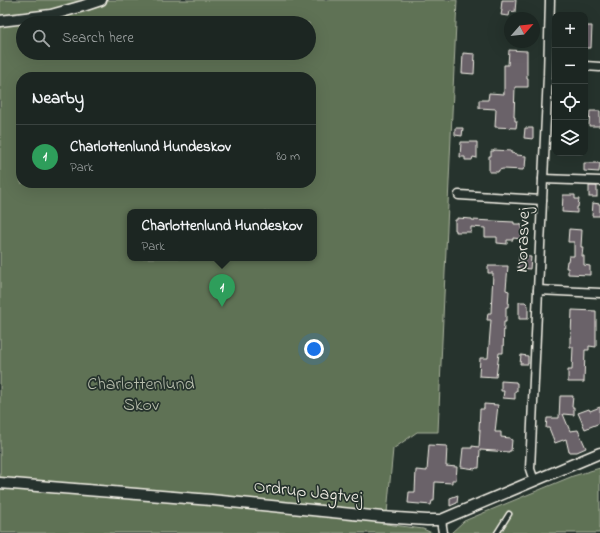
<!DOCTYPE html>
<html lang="en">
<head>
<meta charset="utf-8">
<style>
	:root { --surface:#1c2622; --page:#252e2a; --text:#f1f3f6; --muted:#a0a5a5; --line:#3a4340; --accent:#ffd166 }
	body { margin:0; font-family:"Indie Flower",sans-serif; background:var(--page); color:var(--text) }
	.controls { position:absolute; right:12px; top:12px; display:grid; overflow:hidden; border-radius:8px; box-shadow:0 4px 16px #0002 }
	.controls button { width:36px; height:36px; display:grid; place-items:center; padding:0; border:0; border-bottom:1px solid var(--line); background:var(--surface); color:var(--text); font:20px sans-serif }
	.compass { position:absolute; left:504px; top:12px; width:36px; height:36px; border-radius:50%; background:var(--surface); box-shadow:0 4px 16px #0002; rotate:62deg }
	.you { position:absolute; left:314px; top:349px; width:14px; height:14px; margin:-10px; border:3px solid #fff; border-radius:50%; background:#1a73e8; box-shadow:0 0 0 6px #1a73e833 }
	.badge { display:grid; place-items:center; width:26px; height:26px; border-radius:50%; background:var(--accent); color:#fff; font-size:13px; font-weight:700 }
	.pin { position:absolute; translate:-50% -33px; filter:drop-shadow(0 1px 2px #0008) }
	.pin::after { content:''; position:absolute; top:21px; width:14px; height:12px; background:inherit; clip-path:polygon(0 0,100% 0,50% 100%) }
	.popup { position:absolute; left:127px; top:209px; width:190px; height:52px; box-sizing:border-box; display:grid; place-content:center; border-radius:8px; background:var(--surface); filter:drop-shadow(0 1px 3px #0005); font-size:13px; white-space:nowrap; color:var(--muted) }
	.popup b { font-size:15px; color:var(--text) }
	.popup::after { content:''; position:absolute; left:50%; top:100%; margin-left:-8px; border:8px solid transparent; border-top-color:var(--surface) }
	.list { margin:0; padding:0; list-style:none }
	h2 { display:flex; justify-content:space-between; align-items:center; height:52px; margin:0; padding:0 16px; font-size:17px }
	h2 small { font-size:13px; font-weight:400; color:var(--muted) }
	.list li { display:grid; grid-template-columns:26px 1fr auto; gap:12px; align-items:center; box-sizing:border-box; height:64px; padding:0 16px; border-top:1px solid var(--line) }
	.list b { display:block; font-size:15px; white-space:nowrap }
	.list p { margin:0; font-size:13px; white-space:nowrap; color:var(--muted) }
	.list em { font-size:13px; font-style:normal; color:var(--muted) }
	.icon { flex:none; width:22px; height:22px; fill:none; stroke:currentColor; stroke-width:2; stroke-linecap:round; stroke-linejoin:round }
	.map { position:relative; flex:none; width:600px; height:533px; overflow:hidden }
	.search { position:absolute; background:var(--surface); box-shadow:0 4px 16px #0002; left:16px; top:16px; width:300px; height:44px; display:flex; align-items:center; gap:10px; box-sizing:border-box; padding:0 14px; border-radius:22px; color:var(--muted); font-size:15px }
	.panel { position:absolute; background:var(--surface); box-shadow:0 4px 16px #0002; left:16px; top:72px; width:300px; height:116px; border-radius:16px }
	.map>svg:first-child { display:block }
	.green { fill:#5f7255; stroke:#aab29e; fill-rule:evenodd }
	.building { fill:#6b6269; stroke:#f4f1e8 }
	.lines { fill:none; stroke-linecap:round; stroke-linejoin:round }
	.service-casing { stroke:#f4f1e8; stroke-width:7 }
	.minor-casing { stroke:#f4f1e8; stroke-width:11 }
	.tertiary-casing { stroke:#f4f1e8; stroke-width:13 }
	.service { stroke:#26332d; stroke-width:4 }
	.minor { stroke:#26332d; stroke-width:8 }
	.tertiary { stroke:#26332d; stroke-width:10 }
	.labels { text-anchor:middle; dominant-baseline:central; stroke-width:3.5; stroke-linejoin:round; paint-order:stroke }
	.street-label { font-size:18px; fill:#f4f1e8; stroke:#26332d }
	.park-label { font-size:18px; fill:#b8bead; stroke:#26332d }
</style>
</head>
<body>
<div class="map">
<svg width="600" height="533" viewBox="0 0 600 533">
	<rect width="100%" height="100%" fill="#26332d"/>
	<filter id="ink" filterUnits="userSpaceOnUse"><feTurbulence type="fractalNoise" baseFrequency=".025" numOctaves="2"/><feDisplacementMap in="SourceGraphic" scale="8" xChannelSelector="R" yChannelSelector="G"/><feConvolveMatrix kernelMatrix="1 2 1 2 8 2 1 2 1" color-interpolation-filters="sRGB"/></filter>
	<g filter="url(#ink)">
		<g class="green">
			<path d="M 0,0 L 457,0 L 438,432 L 417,432 L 393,449 L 386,524 L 423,529 L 432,533 L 0,533 ZM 23,23 L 309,23 L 309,53 L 23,53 ZM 21,77 L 311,77 L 311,183 L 21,183 ZM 130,212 L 314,212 L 314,258 L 130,258 Z"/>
			<polygon points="600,468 600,533 451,533 464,521 573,476"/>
		</g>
		<g class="building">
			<polygon points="502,0 516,0 515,12 510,11 509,16 501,15 502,10 501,10"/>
			<polygon points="585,26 592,26 591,48 585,48"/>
			<polygon points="509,50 527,51 527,78 528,78 528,87 515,87 514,117 515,117 515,121 517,121 516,128 495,127 496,109 479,108 479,100 488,100 489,93 504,94 504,65 508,65"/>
			<polygon points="463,53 475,54 474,74 462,73"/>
			<polygon points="590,111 600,111 600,126 589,126"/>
			<polygon points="455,128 463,128 462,136 455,135"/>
			<polygon points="525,128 533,128 533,139 524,138"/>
			<polygon points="461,142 477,142 477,158 473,157 472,160 465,160 465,157 460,157"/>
			<polygon points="494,150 511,151 511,153 517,154 517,155 526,156 525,168 524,168 523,170 503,169 499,170 498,172 489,172 489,156 491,156 491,151 494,151"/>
			<polygon points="584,163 600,163 599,172 584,171"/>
			<rect x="589" y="186" width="8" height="11"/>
			<polygon points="563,195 575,195 575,199 579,199 578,207 577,207 577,213 562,212"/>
			<polygon points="593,203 600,204 600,216 592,216"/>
			<polygon points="457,218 472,219 472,220 514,222 514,224 521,224 521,226 522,226 522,239 513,238 513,240 507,240 507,244 497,243 497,237 485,237 485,228 471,227 471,232 456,232 456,230 455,230 455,220 457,220"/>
			<polygon points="569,229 582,230 581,247 583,247 582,256 584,256 584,265 590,266 590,275 568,274 568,268 566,268 567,261 568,261 569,256 574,256 574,242 568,242"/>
			<polygon points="519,256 531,257 530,269 518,268"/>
			<polygon points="488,266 508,266 506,289 506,290 509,291 508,307 506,307 506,322 504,322 503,353 499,353 496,377 479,376 480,358 488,358 491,320 487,320 488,313 491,313 493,273 488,273"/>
			<polygon points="519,302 525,302 528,305 528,319 519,319"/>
			<polygon points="572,310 596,311 596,347 589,346 589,350 585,350 584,382 568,382 568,370 572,370 573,347 570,347 570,337 571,337"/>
			<polygon points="521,355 528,356 528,364 520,364"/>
			<polygon points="501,381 516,382 516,383 517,383 517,391 515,391 515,399 503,398 504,391 501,391"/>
			<polygon points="560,396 573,396 572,407 574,407 574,415 563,414 570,431 578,430 586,448 577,452 569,452 566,439 555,443 549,428 546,428 547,418 559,418"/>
			<polygon points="484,404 498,405 495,432 501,432 501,437 510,438 510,439 512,440 511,451 509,451 509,452 480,450 479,468 476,468 475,469 461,467 463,448 472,448 472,446 479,447 480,430 479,430 480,409 484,409"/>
			<polygon points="600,407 600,423 585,429 578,413 589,409 590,411"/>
			<polygon points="429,445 447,446 446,466 457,467 456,480 452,480 452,483 435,482 434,501 432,501 431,505 408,503 409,492 415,492 416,470 427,471"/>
			<polygon points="458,495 457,503 450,506 450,498"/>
		</g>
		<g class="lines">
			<g class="service-casing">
				<polyline id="service" points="497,533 509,514"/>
			</g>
			<g class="minor-casing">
				<g id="minor">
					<polyline points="585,66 600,67"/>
					<polyline points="543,179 600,181"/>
					<polyline points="459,195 542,200"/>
					<polyline points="538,290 600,293"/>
					<polyline points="534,481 530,469 543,179 548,76 550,0"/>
					<polyline points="441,520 443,533"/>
				</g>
			</g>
			<g class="tertiary-casing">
				<g id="tertiary">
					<polyline points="0,21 51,15 83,6 101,0"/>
					<polyline points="0,483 211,500 382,517 427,520 441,520 600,453"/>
				</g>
			</g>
			<use href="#service" class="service"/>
			<use href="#minor" class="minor"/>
			<use href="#tertiary" class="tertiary"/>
		</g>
	</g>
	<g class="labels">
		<g class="street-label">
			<text transform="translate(524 240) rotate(-88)">Norasvej</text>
			<text transform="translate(308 493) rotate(6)">Ordrup Jagtvej</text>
		</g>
		<g class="park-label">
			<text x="141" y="385">Charlottenlund<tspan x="141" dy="21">Skov</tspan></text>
		</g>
	</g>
</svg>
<div class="controls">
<button>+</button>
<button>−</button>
<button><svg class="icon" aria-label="locate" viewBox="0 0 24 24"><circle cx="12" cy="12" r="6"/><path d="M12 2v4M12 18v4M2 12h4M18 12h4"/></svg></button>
<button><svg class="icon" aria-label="layers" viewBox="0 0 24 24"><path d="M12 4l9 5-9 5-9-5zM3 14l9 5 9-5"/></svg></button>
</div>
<svg class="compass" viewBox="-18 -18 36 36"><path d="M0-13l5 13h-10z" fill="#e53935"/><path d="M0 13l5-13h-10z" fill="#a0a5a5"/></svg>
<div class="you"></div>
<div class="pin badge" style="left:222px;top:307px;background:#2e9e5b">1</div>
<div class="popup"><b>Charlottenlund Hundeskov</b>Park</div>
<div class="search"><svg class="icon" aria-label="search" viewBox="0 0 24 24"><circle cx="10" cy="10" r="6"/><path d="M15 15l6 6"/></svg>Search here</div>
<section class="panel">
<h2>Nearby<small></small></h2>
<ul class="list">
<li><span class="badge" style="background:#2e9e5b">1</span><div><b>Charlottenlund Hundeskov</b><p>Park</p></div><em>80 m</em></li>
</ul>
</section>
</div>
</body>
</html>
